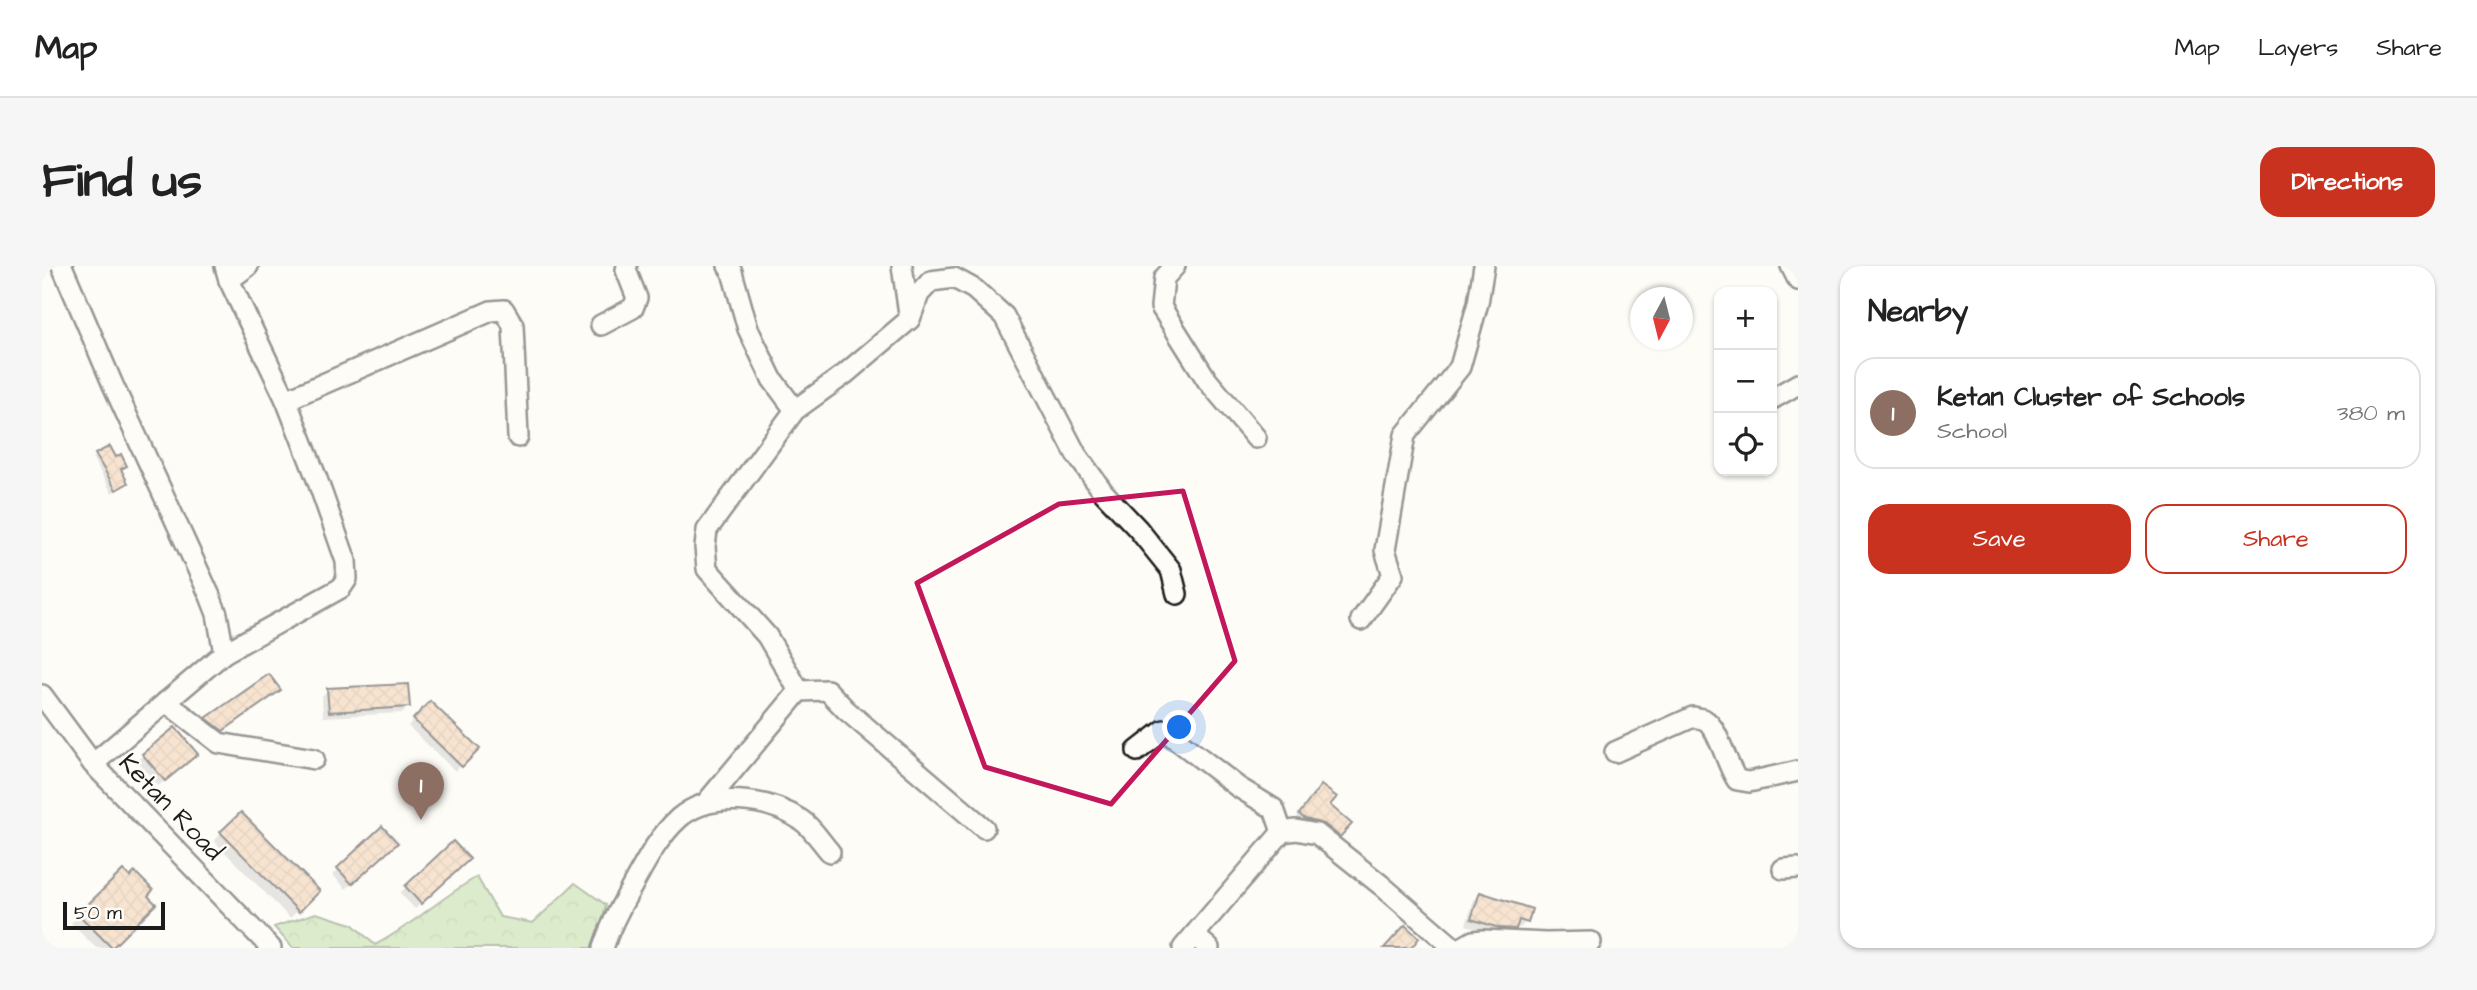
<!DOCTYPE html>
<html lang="en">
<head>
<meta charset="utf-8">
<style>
	:root { --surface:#fff; --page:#f6f6f6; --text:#222; --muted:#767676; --line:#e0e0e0; --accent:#c8321e }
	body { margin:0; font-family:"Architects Daughter",sans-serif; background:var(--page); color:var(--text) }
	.controls { position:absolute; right:21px; top:21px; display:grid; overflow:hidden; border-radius:14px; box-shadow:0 2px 5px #0004 }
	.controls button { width:63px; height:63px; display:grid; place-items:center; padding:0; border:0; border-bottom:2px solid var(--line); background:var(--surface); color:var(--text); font:35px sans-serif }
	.compass { position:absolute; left:1588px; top:21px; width:63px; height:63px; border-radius:50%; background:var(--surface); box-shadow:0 2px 5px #0004; rotate:187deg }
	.scale { position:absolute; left:21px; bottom:18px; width:102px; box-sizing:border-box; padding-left:7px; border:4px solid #1c1c1c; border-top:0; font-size:19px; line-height:24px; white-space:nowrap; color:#1c1c1c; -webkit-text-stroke:5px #fdfcf7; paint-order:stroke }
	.you { position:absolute; left:1138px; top:462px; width:24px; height:24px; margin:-18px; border:5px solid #fff; border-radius:50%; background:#1a73e8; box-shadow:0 0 0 10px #1a73e833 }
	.badge { display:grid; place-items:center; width:46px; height:46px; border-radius:50%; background:var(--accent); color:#fff; font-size:23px; font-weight:700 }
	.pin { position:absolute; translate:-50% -58px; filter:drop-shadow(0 2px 4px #0008) }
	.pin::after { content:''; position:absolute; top:37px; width:24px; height:21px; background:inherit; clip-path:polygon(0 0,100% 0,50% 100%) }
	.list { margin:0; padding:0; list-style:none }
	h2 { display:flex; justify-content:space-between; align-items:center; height:91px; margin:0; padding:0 28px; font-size:30px }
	h2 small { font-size:23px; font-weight:400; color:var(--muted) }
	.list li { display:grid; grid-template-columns:46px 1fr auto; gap:21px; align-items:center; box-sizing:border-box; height:112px; margin:0 14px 14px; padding:0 14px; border:2px solid var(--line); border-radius:21px }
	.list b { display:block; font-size:26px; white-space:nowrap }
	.list p { margin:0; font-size:23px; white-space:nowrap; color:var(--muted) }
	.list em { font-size:23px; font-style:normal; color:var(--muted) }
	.actions { display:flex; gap:14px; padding:21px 28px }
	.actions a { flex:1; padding:16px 0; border:2px solid var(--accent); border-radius:21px; text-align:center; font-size:24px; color:var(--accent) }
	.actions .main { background:var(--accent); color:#fff }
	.icon { flex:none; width:38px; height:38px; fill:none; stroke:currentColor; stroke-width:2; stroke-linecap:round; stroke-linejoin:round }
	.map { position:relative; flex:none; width:1756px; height:682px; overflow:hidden; border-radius:21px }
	header { display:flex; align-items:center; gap:42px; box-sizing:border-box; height:98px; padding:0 35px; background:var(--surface); border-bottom:2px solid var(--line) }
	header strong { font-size:33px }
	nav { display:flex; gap:38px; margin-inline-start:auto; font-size:24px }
	.intro { display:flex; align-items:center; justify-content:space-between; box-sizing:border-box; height:168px; padding:0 42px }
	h1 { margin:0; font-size:49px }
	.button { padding:18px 32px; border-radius:21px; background:var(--accent); color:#fff; font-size:24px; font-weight:700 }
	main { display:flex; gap:42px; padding:0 42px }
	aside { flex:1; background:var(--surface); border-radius:21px; box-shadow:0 2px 5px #0004 }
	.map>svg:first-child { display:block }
	.forest { fill:url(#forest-crowns); stroke:#677a58; stroke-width:2 }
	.shadow { fill:#0003 }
	.building { fill:url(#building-cross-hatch); stroke:#1c1c1c; stroke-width:2 }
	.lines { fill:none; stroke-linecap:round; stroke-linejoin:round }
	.minor-casing { stroke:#1c1c1c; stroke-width:24 }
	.minor { stroke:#fdfcf7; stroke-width:19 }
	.marked { fill:none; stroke:#c2185b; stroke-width:5; stroke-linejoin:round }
	.labels { text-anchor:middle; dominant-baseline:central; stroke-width:5; stroke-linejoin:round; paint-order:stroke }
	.street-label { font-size:26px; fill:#1c1c1c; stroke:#fdfcf7 }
</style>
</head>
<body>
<header>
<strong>Map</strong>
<nav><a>Map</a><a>Layers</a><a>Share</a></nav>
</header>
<div class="intro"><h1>Find us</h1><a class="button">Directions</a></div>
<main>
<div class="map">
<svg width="1756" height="682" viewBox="0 0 1756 682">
	<defs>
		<pattern id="forest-crowns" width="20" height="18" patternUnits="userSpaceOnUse" patternTransform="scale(1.75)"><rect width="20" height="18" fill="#b2d894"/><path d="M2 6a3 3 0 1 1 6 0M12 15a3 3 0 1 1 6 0" fill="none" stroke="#98b97f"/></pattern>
		<pattern id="building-cross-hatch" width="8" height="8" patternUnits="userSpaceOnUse" patternTransform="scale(1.75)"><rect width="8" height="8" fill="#f0c69f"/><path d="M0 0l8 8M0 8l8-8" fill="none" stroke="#cdaa88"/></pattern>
	</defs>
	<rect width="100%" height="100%" fill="#fdfcf7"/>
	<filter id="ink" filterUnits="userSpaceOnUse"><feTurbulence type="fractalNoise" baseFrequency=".0143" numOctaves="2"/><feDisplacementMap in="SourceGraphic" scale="14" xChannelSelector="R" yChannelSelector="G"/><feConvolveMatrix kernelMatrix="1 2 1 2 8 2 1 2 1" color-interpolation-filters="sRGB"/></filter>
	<g filter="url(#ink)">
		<path class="forest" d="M 435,611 L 458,651 L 491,657 L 533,617 L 564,639 L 554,682 L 251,682 L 232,661 L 274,647 L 310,658 L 333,679 C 370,660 399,631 435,611 Z"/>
		<g class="shadow">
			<polygon points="54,189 83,200 77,204 84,217 81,220 70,227 51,193"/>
			<polygon points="286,424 366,441 360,447 281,451 280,430"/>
			<polygon points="231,430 174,469 160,459 166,453"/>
			<polygon points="388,437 436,483 413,505 366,460"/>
			<polygon points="101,489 148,494 116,520 96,495"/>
			<polygon points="1274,527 1307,558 1292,575 1253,554"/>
			<polygon points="199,548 275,625 248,652 172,575"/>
			<polygon points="340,563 353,577 304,623 291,609"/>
			<polygon points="411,577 426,593 373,643 358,627"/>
			<polygon points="81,607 112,638 67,682 54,682 29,657"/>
			<polygon points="1438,628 1484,656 1478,662 1473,660 1466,668 1450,668 1424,659 1432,634"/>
		</g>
		<g class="building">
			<polygon points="68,180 74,191 79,188 85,200 79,203 86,217 74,224 53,188"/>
			<polygon points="227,408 239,424 181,465 164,452"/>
			<polygon points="366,418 368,441 287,446 285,422"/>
			<polygon points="388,435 438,483 420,501 371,453"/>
			<polygon points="133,461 156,488 123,515 100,488"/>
			<polygon points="1279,519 1295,531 1288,539 1310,558 1298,571 1282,558 1263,553 1257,548"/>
			<polygon points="199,546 278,625 257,646 178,566"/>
			<polygon points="340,560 356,577 310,618 295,602"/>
			<polygon points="411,575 428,593 379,638 363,620"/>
			<polygon points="81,604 88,611 93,606 111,624 106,630 114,638 70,682 36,648"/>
			<polygon points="1438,626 1490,643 1486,657 1477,654 1474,663 1457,662 1429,653"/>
			<polygon points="1363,659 1377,672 1369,682 1342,682"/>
		</g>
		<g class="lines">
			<g class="minor-casing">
				<g id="minor">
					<polyline points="20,0 71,119 168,330 175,348 182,387"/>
					<polyline points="686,0 690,6 706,63 730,113 753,144"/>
					<polyline points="860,0 867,48"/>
					<polyline points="1133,0 1122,12 1119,41 1165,114 1214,172"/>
					<polyline points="1749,0 1756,14"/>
					<polyline points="187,14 206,0"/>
					<polyline points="559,59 591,42 595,32 584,4 585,0"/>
					<polyline points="1730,133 1756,118"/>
					<polyline points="244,134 449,45 462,44 471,59 476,171"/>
					<polyline points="1319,354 1351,309 1343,284 1363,169 1418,101 1436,37 1442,0"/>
					<polyline points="0,429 51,498 229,682"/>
					<polyline points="124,436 177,477 272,493"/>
					<polyline points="1095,485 1122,464 1196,521 1232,543 1240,566"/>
					<path d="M 1573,486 L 1651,451 C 1655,452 1659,452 1663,454 C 1676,461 1685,500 1695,514 L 1707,516 L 1756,505"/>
					<polyline points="51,498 182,387 299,322 305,313 304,295 275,213 244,134 187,14 183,0"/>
					<polyline points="664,537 757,425"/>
					<polyline points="942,562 804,444 785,424 757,425 725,370 665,303 663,281 665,264 753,144 803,108 868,53 877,28 889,15 912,12 932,23 962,50 1034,188 1062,227 1096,263 1129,304 1135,328"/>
					<polyline points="1741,603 1756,602"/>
					<polyline points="1152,669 1167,682"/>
					<path d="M 561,682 C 568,660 577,643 588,624 C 602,599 615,572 637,552 C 668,525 726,532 759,554 C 770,561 779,576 788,586"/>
					<polyline points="1141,682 1240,566 1254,564 1275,568 1339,619 1412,682"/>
					<polyline points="1419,682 1431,675 1441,674 1504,677 1549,676"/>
				</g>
			</g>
			<use href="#minor" class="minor"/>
		</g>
	</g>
	<path d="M0 0H1756V682H0ZM 1141,225 L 1193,395 L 1069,538 L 943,501 L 875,317 L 1017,238 Z" fill="#fdfcf7" fill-opacity=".55" fill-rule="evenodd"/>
	<path class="marked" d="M 1141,225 L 1193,395 L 1069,538 L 943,501 L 875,317 L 1017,238 Z"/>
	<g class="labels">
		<g class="street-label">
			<text transform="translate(129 541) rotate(46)">Ketan Road</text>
		</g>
	</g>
</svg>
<div class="controls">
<button>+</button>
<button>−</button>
<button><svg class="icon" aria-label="locate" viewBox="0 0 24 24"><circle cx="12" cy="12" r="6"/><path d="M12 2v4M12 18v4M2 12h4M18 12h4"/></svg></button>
</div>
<svg class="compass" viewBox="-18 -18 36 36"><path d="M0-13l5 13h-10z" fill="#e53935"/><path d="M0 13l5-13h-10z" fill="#767676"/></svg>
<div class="scale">50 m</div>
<div class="you"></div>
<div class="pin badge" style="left:379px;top:554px;background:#8d6e63">1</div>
</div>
<aside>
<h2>Nearby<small></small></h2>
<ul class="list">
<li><span class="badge" style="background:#8d6e63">1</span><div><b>Ketan Cluster of Schools</b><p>School</p></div><em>380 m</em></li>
</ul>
<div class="actions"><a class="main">Save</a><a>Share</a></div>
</aside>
</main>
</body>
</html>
